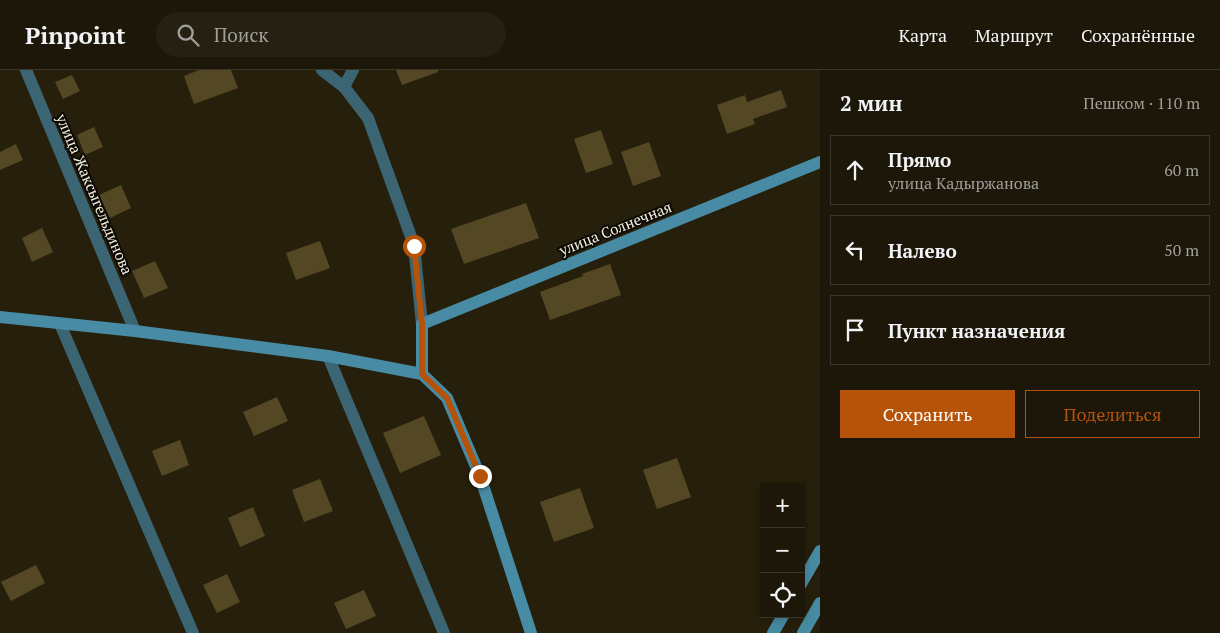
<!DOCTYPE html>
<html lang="ru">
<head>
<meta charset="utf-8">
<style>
	:root { --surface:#1c1708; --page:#252012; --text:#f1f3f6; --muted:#a09f9c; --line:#3a3629; --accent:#b45309 }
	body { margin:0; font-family:"PT Serif",serif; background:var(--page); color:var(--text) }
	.controls { position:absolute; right:15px; bottom:15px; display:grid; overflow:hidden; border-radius:0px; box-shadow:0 2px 12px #0003 }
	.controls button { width:45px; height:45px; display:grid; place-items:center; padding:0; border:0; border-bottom:1px solid var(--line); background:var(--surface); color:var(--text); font:25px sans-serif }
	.stop { position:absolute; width:15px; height:15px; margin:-11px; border:4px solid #b45309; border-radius:50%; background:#fff }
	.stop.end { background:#b45309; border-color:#fff; box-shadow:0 1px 5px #0008 }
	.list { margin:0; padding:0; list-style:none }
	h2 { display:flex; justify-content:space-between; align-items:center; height:65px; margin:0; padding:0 20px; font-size:21px }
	h2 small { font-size:16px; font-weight:400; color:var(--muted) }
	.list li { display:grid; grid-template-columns:32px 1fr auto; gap:15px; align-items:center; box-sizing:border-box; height:70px; margin:0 10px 10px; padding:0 10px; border:1px solid var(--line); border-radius:0px }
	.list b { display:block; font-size:19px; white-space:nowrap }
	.list p { margin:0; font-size:16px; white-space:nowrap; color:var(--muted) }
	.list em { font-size:16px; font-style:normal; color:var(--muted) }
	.actions { display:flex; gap:10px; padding:15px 20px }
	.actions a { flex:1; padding:11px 0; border:1px solid var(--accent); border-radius:0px; text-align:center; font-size:18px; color:var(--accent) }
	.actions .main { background:var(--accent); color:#fff }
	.icon { flex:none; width:28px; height:28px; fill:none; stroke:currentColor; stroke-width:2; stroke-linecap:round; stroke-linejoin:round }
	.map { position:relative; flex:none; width:820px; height:563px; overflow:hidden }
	header { display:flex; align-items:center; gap:30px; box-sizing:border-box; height:70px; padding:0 25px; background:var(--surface); border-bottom:1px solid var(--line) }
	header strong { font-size:24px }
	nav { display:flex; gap:28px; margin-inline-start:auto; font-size:18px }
	.search { width:350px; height:45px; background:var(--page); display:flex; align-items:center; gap:12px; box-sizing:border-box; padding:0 18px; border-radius:28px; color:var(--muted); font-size:19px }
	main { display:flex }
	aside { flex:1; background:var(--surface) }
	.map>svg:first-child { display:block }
	.building { fill:#544824 }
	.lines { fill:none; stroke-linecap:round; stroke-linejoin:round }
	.street { stroke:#3c6574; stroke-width:12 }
	.secondary { stroke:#478ca4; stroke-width:12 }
	.route { stroke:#b45309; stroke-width:6 }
	.labels { text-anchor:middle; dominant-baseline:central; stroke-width:4; stroke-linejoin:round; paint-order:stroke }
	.street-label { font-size:15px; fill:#f4f0e3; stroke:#0c0903 }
</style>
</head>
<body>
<header>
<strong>Pinpoint</strong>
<div class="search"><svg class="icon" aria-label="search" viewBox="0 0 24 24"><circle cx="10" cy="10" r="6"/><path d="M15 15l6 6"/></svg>Поиск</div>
<nav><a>Карта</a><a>Маршрут</a><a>Сохранённые</a></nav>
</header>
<main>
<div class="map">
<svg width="820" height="563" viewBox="0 0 820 563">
	<rect width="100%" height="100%" fill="#261f0b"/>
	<g class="building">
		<polygon points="199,0 231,0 238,18 194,34 184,6"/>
		<polygon points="396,0 438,0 438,2 402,15"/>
		<polygon points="72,5 80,21 63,29 55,12"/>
		<polygon points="781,20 787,37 753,49 755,54 727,64 717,35 745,25 747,32"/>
		<polygon points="94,57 103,77 85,85 77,65"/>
		<polygon points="601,60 613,94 586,103 574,69"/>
		<polygon points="649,72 661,106 633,116 621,82"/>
		<polygon points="16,74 23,90 0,100 0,82"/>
		<polygon points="121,115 131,138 110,148 99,125"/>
		<polygon points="526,133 539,168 464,194 451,159"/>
		<polygon points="42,158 53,182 32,192 22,168"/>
		<polygon points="320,171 330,198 296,210 286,183"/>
		<polygon points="155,191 168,218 144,228 132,201"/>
		<polygon points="610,194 621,225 550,250 540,222 583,206 582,204"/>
		<polygon points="277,327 288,351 254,366 243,342"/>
		<polygon points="424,346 441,385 400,403 383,363"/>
		<polygon points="180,370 189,395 162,406 152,381"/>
		<polygon points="677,388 691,427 657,439 643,400"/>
		<polygon points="320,409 333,441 304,452 292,420"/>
		<polygon points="580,418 594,458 554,472 540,432"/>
		<polygon points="253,437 265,466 240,477 228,448"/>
		<polygon points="36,495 45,513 11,531 1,512"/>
		<polygon points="227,504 240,532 217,543 203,515"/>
		<polygon points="364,520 376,546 346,559 334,533"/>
	</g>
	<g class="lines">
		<g class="street">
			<polyline points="26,0 135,261"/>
			<polyline points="322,0 344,17 368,48 414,175 422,254"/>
			<polyline points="344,17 353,0"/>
			<polyline points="60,254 193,563"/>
			<polyline points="328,286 444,563"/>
		</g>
		<g class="secondary">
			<polyline points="0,247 135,261 328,286 422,304 447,328 480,406 531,563"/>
			<polyline points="422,304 422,254 820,92"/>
			<polyline points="801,514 820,481"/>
			<polyline points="773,563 784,544"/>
			<polyline points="803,563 820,533"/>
		</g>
	</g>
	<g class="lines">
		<polyline class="route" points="414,176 422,254 422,304 447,328 480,406"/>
	</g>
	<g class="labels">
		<g class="street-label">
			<text transform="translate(95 124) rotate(67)">улица Жаксыгельдинова</text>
			<text transform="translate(615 158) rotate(-22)">улица Солнечная</text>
		</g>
	</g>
</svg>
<div class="controls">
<button>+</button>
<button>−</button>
<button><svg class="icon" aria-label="locate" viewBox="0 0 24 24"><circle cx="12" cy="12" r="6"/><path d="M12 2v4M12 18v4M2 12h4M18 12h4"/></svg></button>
</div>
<div class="stop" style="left:414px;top:176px"></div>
<div class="stop end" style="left:480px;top:406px"></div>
</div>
<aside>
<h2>2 мин<small>Пешком · 110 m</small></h2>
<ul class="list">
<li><svg class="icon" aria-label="ahead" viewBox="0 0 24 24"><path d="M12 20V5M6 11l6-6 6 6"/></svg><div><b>Прямо</b><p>улица Кадыржанова</p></div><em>60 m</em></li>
<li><svg class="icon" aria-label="left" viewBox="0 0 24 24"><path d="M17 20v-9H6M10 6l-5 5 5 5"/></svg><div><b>Налево</b></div><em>50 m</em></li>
<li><svg class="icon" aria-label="arrive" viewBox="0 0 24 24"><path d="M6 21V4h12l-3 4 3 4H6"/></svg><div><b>Пункт назначения</b></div></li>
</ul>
<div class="actions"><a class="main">Сохранить</a><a>Поделиться</a></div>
</aside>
</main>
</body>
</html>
